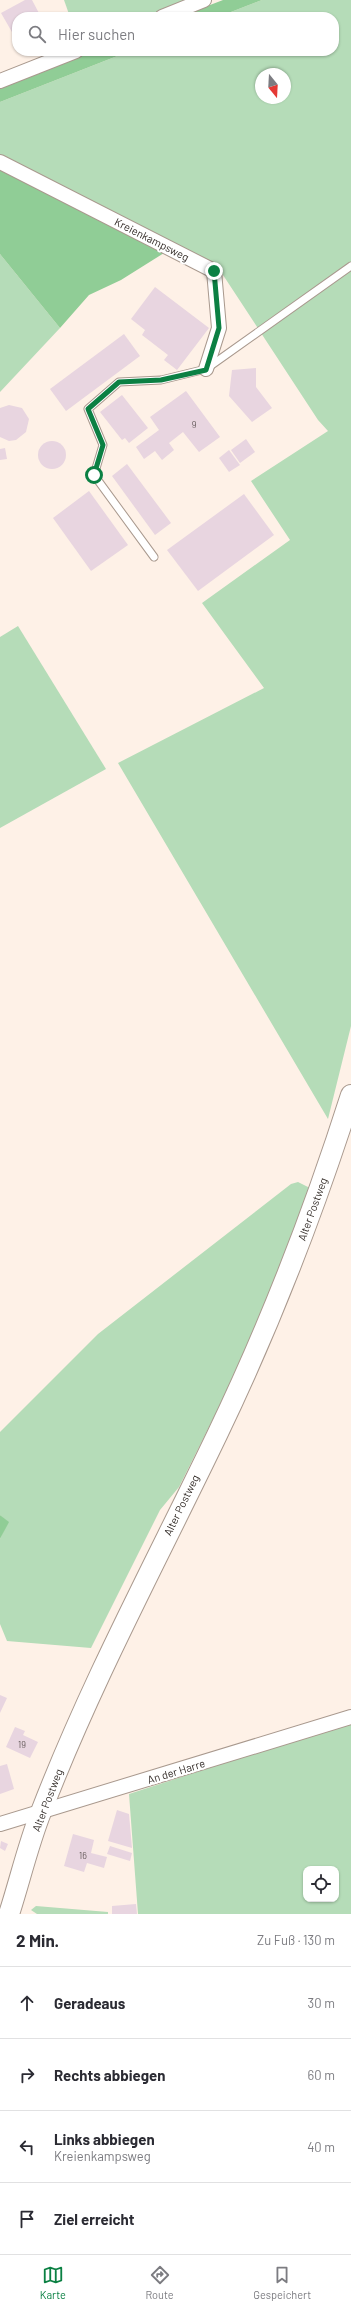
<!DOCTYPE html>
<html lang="de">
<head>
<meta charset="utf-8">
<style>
	:root { --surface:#fff; --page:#f7f7f7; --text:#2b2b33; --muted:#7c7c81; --line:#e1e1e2; --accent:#0b8043 }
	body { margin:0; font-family:Barlow,sans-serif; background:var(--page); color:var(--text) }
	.controls { position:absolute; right:12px; bottom:12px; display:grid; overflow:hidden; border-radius:8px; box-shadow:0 1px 3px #0004 }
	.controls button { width:36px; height:36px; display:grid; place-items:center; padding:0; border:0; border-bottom:1px solid var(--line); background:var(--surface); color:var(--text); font:20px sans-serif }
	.compass { position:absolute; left:255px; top:68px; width:36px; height:36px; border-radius:50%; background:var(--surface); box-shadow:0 1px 3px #0004; rotate:162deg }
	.stop { position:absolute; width:12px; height:12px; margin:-9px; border:3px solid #0b8043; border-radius:50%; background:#fff }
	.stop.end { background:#0b8043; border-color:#fff; box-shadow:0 1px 4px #0008 }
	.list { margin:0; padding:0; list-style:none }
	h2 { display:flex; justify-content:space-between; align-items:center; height:52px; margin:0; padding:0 16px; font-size:17px }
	h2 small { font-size:13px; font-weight:400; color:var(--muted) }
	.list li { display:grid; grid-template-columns:26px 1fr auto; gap:12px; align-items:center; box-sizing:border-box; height:72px; padding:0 16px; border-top:1px solid var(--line) }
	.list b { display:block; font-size:15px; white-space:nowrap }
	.list p { margin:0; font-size:13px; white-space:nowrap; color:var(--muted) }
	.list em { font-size:13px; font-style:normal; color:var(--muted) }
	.icon { flex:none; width:22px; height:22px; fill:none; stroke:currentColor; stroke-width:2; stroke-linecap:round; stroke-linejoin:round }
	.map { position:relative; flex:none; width:351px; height:1914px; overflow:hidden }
	.search { position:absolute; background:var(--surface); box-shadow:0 1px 3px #0004; left:12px; right:12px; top:12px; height:44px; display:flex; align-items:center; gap:10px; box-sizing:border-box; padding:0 14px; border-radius:16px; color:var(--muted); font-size:15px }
	.sheet { height:340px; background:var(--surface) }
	nav { display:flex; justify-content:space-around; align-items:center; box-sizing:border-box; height:56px; border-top:1px solid var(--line); background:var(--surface); font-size:11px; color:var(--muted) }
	nav a { display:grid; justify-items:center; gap:2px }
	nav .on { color:var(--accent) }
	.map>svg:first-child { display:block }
	.green { fill:#b5dcb8; fill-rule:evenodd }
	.forest { fill:#90cd96 }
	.building { fill:#e8d5e0 }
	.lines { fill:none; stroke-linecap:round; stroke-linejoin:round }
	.service-casing { stroke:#a9998e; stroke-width:9 }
	.minor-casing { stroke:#a9998e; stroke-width:16 }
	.secondary-casing { stroke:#a9998e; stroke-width:22 }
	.service { stroke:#fff; stroke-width:7 }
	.minor { stroke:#fff; stroke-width:14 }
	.secondary { stroke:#fff; stroke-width:20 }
	.route { stroke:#0b8043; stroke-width:5 }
	.labels { text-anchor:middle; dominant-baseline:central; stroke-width:4; stroke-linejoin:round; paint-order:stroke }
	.number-label { font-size:9px; fill:#615757 }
	.street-label { font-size:11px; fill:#342d29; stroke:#fff }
</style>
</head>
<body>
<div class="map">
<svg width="351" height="1914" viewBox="0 0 351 1914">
	<rect width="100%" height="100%" fill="#fef1e7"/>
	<g class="green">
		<polygon points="64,0 193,0 151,17 70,17"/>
		<path d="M 262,0 L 351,0 L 351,1026 L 328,1119 L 118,763 L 264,688 L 202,603 L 290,540 L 251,481 L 328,431 L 318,420 L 223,275 L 214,264 L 0,156 L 0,102 L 130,51 L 334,51 L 334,17 L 218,17 ZM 261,74 L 285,74 L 285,98 L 261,98 Z"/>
		<polygon points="0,254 60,328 0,392"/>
		<polygon points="18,626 106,769 0,828 0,637"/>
		<polygon points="298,1182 308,1187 311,1198 227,1391 179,1487 160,1510 91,1648 7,1641 0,1624 0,1539 8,1522 0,1515 0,1432 98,1334 291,1184"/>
		<path d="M 351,1722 L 351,1914 L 138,1914 L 129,1794 ZM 306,1869 L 336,1869 L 336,1899 L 306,1899 Z"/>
		<polygon points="36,1906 108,1912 108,1914 37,1914 31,1910"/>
	</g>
	<g class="forest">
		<polygon points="223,0 262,0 218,17 179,17"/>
		<polygon points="92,51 130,51 0,102 0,87"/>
		<polygon points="0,170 164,253 121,280 89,295 60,328 0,254"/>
		<polygon points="0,1515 9,1522 0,1539"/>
	</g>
	<g class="building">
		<polygon points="25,0 32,0 41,17 17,17 16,39 1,13"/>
		<polygon points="155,287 209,328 177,370 164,360 168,355 142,335 145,330 131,319"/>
		<polygon points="124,334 140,356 66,411 50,389"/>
		<polygon points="256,368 256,387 272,408 252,422 229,396 232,370"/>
		<polygon points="186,391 220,437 199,452 183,432 169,443 174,450 162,460 155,451 144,459 136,447 159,430 150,417"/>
		<polygon points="122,395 148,428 129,443 125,438 122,440 100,412"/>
		<polygon points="9,405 22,408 29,419 26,432 16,440 9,441 0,437 0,408"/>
		<polygon points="246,439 255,452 240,463 231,450"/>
		<circle cx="52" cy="455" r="14"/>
		<polygon points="5,448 7,459 0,460 0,449"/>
		<polygon points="229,450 240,465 229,472 219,458"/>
		<polygon points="127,464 171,523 155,535 112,476"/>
		<polygon points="89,491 128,545 91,571 53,518"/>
		<polygon points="244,494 274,535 198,591 167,550"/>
		<polygon points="0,1695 7,1698 0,1713"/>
		<polygon points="15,1727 25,1731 23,1735 38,1742 30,1758 6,1747"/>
		<polygon points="7,1764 14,1789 0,1794 0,1766"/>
		<polygon points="117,1810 129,1814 132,1848 108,1841"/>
		<polygon points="73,1834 94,1840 91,1853 107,1857 104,1868 87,1863 84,1872 64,1866"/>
		<polygon points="1,1841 8,1844 5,1851 0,1848"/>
		<polygon points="110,1846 132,1853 130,1861 107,1854"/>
		<polygon points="136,1904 137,1914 112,1914 112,1906"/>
	</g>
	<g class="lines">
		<g class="service-casing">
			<polyline id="service" points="154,557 94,475 103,445 88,409 119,382 161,380 206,369 351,266"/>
		</g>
		<g class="minor-casing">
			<g id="minor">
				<polyline points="162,17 204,0"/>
				<polyline points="0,81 76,51"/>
				<polyline points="0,162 214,271 219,328 206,369"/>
				<polyline points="0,1824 351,1717"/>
			</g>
		</g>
		<g class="secondary-casing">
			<path id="secondary" d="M 9,1914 C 20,1880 28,1845 41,1812 C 91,1682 157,1560 217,1435 C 270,1325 314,1211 351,1095"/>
		</g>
		<use href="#service" class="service"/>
		<use href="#minor" class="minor"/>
		<use href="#secondary" class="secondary"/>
	</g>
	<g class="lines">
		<polyline class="route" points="94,475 103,445 88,409 119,382 161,380 206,370 219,328 214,271"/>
	</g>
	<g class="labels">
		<g class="number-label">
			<text x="194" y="424">9</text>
			<text x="22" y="1744">19</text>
			<text x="83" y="1855">16</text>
		</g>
		<g class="street-label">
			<text transform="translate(152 239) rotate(27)">Kreienkampsweg</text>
			<text transform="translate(312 1209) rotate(-70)">Alter Postweg</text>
			<text transform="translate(181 1505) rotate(-64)">Alter Postweg</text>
			<text transform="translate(176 1771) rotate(-17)">An der Harre</text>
			<text transform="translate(47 1800) rotate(-69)">Alter Postweg</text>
		</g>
	</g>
</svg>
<div class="controls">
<button><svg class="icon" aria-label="locate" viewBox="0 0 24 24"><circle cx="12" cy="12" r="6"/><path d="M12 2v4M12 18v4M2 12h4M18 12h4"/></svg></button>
</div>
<svg class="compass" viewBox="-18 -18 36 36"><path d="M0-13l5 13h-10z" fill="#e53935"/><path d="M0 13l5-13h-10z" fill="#7c7c81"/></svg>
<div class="stop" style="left:94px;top:475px"></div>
<div class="stop end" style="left:214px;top:271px"></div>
<div class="search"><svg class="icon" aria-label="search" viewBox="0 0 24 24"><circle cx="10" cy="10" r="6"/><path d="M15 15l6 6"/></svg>Hier suchen</div>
</div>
<section class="sheet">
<h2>2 Min.<small>Zu Fuß · 130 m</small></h2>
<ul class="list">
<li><svg class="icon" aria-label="ahead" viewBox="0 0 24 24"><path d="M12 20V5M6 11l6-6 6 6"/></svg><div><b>Geradeaus</b></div><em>30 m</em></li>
<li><svg class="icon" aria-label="right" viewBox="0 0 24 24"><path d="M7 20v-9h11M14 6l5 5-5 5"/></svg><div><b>Rechts abbiegen</b></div><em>60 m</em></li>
<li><svg class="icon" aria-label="left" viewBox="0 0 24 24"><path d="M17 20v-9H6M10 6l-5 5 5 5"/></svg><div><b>Links abbiegen</b><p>Kreienkampsweg</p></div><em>40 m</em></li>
<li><svg class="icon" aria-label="arrive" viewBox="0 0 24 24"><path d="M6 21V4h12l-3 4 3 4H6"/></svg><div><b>Ziel erreicht</b></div></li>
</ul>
</section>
<nav>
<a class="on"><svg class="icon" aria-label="map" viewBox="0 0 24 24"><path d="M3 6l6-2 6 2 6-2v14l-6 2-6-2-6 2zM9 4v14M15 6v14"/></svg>Karte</a>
<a><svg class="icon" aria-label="directions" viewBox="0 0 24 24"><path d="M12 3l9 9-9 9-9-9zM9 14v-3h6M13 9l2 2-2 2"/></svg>Route</a>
<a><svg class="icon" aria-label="saved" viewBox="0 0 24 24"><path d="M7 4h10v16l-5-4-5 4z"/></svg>Gespeichert</a>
</nav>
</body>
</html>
